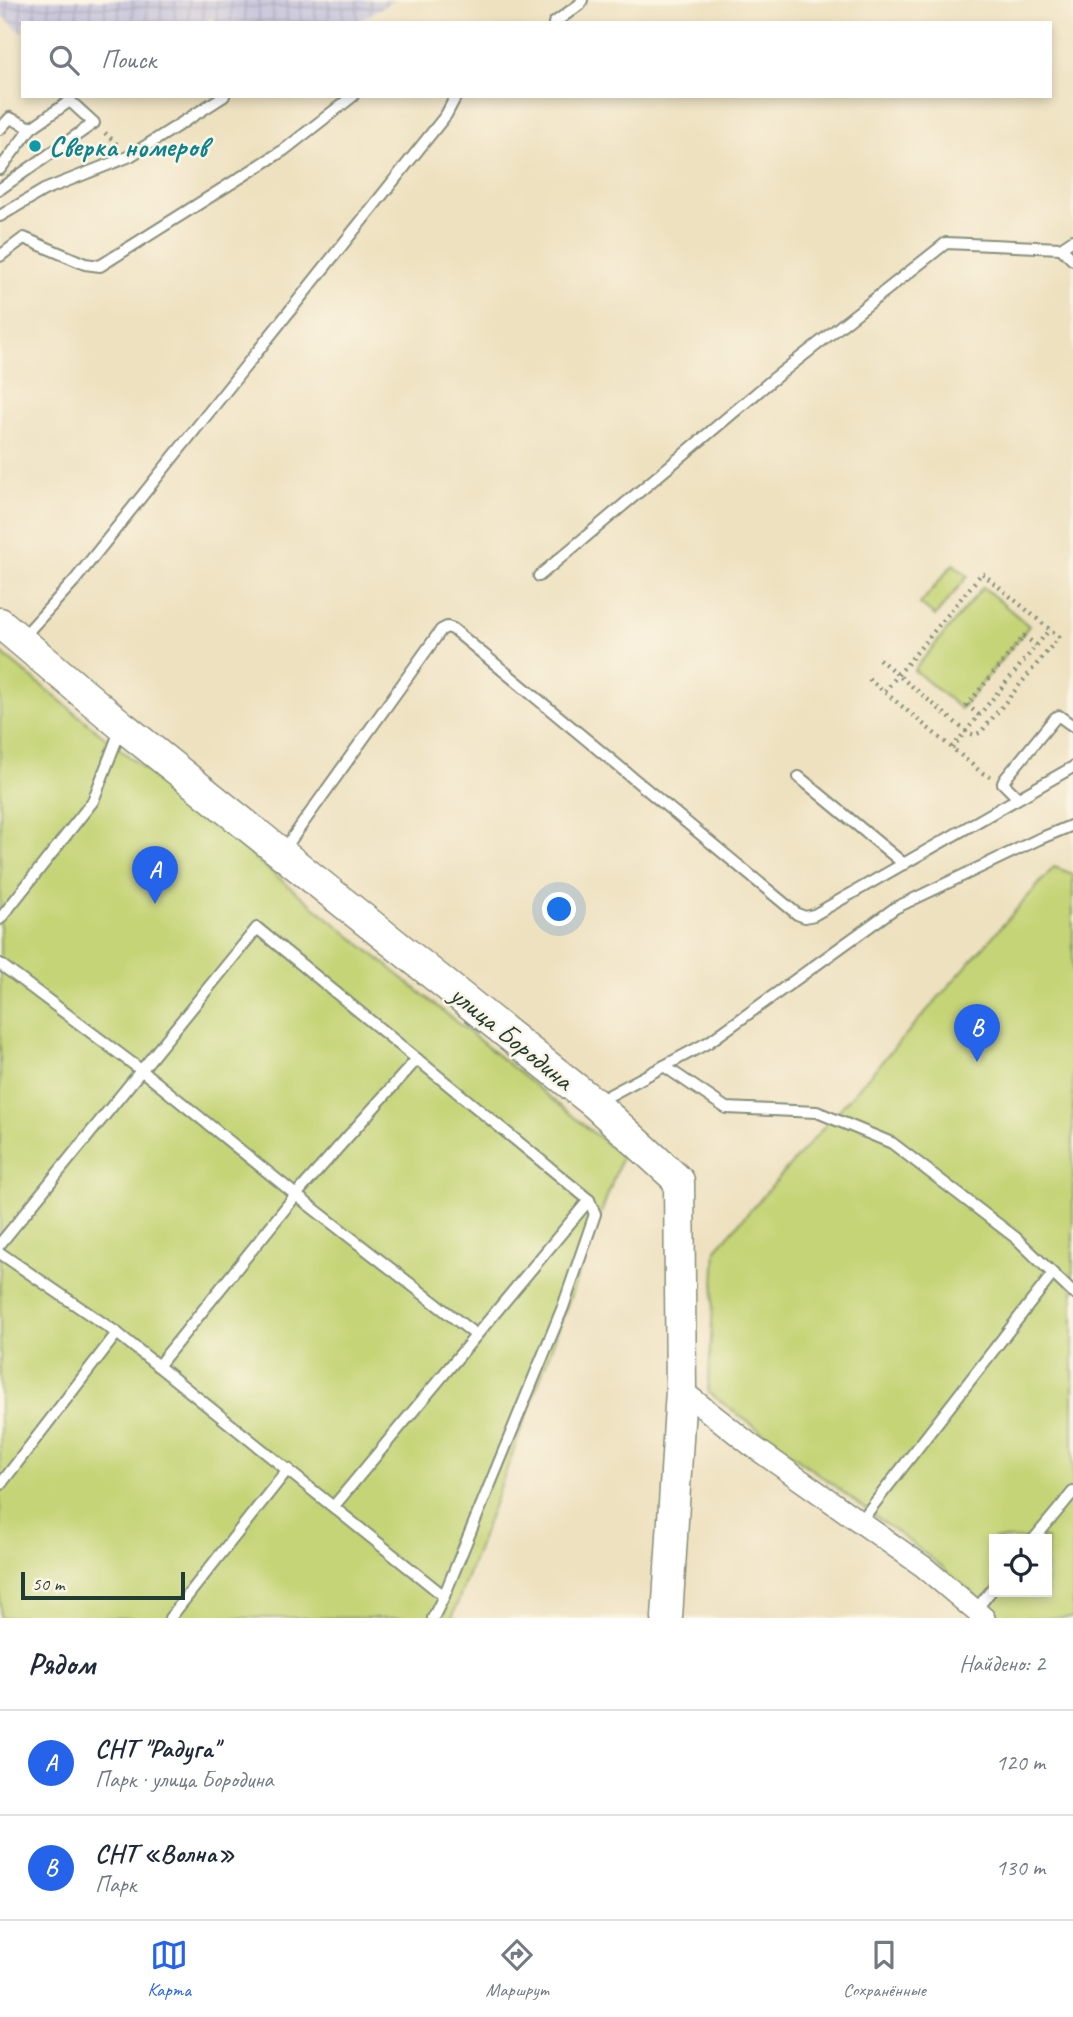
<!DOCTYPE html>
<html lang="ru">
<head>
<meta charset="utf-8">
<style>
	:root { --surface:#fff; --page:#f2f2f3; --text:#1f2937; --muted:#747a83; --line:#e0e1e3; --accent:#2563eb }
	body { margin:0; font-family:Caveat,sans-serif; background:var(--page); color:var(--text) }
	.controls { position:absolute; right:21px; bottom:21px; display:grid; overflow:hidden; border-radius:0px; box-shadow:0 4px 10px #0003 }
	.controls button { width:63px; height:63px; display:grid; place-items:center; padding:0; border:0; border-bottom:2px solid var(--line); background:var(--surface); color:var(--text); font:35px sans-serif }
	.scale { position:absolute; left:21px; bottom:18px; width:164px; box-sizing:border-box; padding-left:7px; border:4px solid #1f3d34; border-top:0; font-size:19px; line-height:24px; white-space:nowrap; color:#1f3d34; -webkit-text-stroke:5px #fcf5e5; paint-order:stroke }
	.you { position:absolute; left:560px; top:910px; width:24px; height:24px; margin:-18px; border:5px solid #fff; border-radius:50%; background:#1a73e8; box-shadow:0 0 0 10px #1a73e833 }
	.badge { display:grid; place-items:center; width:46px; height:46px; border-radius:50%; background:var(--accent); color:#fff; font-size:23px; font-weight:700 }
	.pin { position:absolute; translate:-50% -58px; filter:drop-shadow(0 2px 4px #0008) }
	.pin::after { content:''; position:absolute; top:37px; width:24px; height:21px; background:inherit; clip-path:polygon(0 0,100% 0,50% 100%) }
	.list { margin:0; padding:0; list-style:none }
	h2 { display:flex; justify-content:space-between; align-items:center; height:91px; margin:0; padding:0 28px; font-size:30px }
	h2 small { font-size:23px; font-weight:400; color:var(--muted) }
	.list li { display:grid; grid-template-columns:46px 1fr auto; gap:21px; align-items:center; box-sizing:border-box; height:105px; padding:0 28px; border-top:2px solid var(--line) }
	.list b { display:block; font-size:26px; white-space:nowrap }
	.list p { margin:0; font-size:23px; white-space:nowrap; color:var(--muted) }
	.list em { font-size:23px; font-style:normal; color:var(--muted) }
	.icon { flex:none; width:38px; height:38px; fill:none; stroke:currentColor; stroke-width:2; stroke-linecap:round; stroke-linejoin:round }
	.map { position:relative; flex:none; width:1073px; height:1618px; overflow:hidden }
	.search { position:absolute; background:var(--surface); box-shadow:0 4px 10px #0003; left:21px; right:21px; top:21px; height:77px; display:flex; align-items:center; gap:18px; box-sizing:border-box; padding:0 24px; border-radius:0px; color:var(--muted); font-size:26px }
	.sheet { height:301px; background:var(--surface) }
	nav { display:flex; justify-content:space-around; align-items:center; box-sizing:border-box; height:98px; border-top:2px solid var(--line); background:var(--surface); font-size:19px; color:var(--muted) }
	nav a { display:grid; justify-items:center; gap:4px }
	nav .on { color:var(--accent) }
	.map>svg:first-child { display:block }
	.industrial { fill:url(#industrial-grid) }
	.green { fill:#c5d476; stroke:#728855; stroke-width:2; fill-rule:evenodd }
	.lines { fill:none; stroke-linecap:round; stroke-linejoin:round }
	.service-casing { stroke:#868f7a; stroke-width:14 }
	.minor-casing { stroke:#868f7a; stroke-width:24 }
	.secondary-casing { stroke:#868f7a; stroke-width:33 }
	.path { stroke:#868f7a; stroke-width:4.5; stroke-dasharray:2 5; stroke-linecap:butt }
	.service { stroke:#fff; stroke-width:10 }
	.minor { stroke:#fff; stroke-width:21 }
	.secondary { stroke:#fff; stroke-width:30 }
	.culture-dot { fill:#0f9aa8; stroke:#fcf5e5; stroke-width:2.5 }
	.labels { text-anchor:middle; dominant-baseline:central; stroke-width:5; stroke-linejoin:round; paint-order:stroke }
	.culture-label { font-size:28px; font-weight:bold; fill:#0d838f; stroke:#fcf5e5; text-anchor:start }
	.street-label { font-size:28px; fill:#1f3d34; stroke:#fcf5e5 }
</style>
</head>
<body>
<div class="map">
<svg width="1073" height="1618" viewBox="0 0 1073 1618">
	<defs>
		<pattern id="industrial-grid" width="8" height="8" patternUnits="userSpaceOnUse" patternTransform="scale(1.75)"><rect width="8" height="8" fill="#c3c1db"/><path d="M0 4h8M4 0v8" fill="none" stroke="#9e9eb2"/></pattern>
	</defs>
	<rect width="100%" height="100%" fill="#fcf5e5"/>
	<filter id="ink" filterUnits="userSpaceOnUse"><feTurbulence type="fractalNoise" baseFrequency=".0143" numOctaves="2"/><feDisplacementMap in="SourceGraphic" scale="14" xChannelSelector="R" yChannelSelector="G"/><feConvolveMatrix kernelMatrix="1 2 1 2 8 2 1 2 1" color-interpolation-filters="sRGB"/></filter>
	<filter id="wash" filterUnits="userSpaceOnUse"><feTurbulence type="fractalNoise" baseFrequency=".00686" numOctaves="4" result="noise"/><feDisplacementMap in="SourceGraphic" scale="28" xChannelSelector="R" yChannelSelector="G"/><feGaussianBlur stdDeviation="1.57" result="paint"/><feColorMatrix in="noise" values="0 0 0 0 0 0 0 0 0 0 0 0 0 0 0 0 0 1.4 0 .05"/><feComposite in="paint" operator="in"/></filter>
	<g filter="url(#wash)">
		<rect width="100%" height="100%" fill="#eee1c0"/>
		<polygon class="industrial" points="0,0 394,0 356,23 217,23 213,17 203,23 23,23 23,34 0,14"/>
		<g class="green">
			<polygon points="953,564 968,576 935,616 920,604"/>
			<polygon points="983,587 1029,626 961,709 914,670"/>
			<polygon points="0,652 622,1156 452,1618 0,1618"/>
			<path d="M 1054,867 L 1073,874 L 1073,1618 L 1002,1618 L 926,1554 L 708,1392 L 716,1249 ZM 994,1539 L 1047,1539 L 1047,1592 L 994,1592 Z"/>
		</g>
	</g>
	<g filter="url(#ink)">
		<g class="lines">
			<g class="service-casing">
				<g id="service">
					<polyline points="554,23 580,4 582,0"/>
					<polyline points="0,129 10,118 31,128 0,169"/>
					<polyline points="0,189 94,123 70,101 31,128"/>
					<polyline points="0,216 44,190 130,156 224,96"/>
					<polyline points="1061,248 1073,260"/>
					<polyline points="0,256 24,238 85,264 100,266 284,150 353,96"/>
					<polyline points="539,576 772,380 946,243 1061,248 1073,240"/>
					<polyline points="23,637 75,580 446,115 456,96"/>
					<polyline points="799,777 904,864"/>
					<polyline points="1018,798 1003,783 1005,779 1055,718 1059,716 1073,726"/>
					<polyline points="283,851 441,630 447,627 453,629 797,914 805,917 814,915 1073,767"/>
					<polyline points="0,919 93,801 121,728"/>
					<polyline points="0,964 141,1070 296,1195 476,1335"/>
					<polyline points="664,1066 726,1108 817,1112 892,1143 1016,1238 1073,1293"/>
					<polyline points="597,1102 709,1042 895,908 1039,839 1073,825"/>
					<polyline points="0,1244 257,928 589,1200 595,1214 563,1307 444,1596 433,1618"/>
					<polyline points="0,1253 117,1333 444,1596"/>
					<polyline points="158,1366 296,1195 417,1059"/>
					<polyline points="0,1485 117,1333"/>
					<polyline points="334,1506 589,1200"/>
					<polyline points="860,1522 1052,1275"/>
					<polyline points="1034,1539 1073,1492"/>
					<polyline points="975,1611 994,1587"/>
					<polyline points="170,1618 288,1469"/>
				</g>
			</g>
			<g class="minor-casing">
				<polyline id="minor" points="681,1390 751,1445 924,1567 984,1618"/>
			</g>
			<g class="secondary-casing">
				<polyline id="secondary" points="0,623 122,726 594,1103 679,1181 681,1390 667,1618"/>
			</g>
			<g class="path">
				<polyline points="105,133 119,146"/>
				<polyline points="879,659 968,733 975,735 981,732 1059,637 982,573 884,692"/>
				<polyline points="869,679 981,772 990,777"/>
				<polyline points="979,715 967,705 1024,636 1036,645"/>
				<polyline points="952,748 1050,629"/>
			</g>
			<use href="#service" class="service"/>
			<use href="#minor" class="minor"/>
			<use href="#secondary" class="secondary"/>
		</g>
	</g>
	<circle class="culture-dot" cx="35" cy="146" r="7"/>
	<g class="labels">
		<g class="culture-label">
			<text x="49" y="146">Сверка номеров</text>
		</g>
		<g class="street-label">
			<text transform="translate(512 1037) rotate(39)">улица Бородина</text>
		</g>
	</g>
</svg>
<div class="controls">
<button><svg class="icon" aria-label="locate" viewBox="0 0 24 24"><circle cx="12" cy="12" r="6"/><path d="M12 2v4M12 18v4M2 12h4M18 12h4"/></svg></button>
</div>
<div class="scale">50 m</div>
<div class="you"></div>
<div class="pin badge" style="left:155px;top:904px">A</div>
<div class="pin badge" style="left:977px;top:1062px">B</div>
<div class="search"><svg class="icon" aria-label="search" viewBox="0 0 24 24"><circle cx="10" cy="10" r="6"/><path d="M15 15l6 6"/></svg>Поиск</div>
</div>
<section class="sheet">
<h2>Рядом<small>Найдено: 2</small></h2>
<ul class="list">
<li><span class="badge">A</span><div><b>СНТ &quot;Радуга&quot;</b><p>Парк · улица Бородина</p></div><em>120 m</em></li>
<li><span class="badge">B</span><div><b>СНТ «Волна»</b><p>Парк</p></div><em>130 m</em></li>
</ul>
</section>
<nav>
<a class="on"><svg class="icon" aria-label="map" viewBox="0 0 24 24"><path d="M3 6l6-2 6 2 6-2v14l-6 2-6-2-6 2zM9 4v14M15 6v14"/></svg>Карта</a>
<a><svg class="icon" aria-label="directions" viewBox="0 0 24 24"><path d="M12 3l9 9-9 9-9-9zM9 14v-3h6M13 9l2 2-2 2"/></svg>Маршрут</a>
<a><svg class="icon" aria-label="saved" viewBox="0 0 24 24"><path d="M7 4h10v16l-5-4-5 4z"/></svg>Сохранённые</a>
</nav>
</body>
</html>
